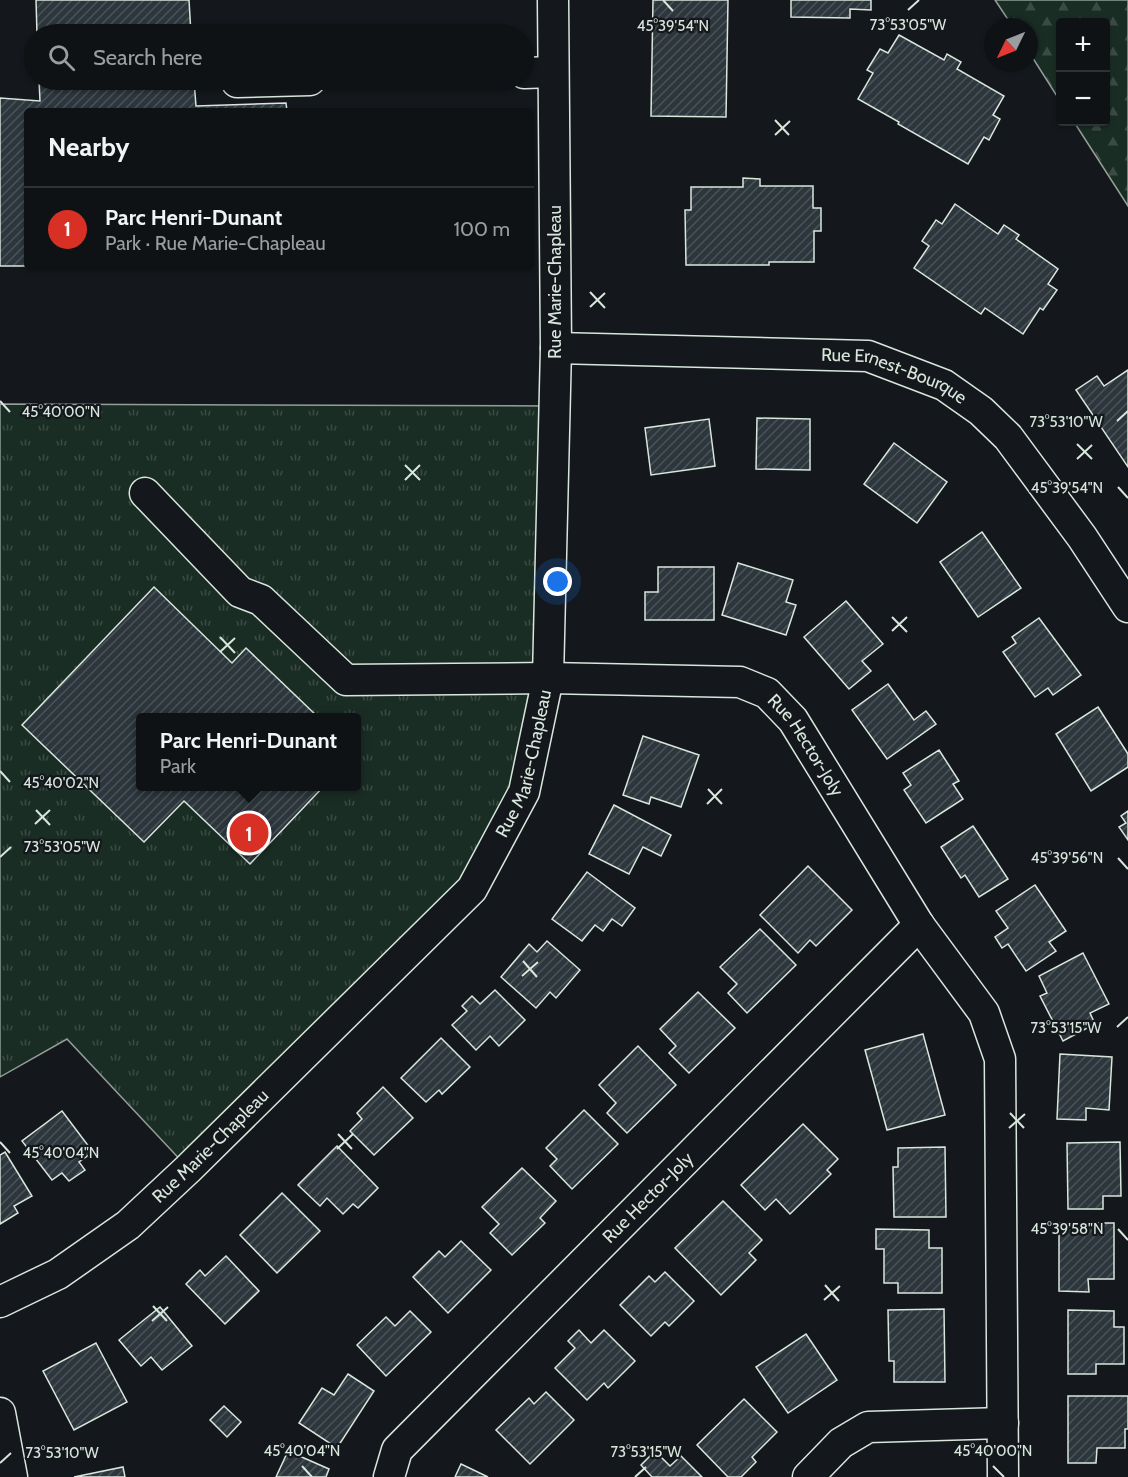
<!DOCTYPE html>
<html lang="en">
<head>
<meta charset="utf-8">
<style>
	:root { --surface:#0f1215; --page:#181b1e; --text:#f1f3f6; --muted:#9b9ea0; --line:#2f3234; --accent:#d93025 }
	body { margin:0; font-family:Cabin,sans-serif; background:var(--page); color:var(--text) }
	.controls { position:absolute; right:18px; top:18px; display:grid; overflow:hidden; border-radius:6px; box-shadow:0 2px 4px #0004 }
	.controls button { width:54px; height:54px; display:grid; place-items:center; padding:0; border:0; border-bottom:2px solid var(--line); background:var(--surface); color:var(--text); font:30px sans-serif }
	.compass { position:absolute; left:984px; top:18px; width:54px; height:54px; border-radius:50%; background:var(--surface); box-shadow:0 2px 4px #0004; rotate:227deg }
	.you { position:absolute; left:558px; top:582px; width:21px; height:21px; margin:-15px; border:4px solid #fff; border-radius:50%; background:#1a73e8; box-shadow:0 0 0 9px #1a73e833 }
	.badge { display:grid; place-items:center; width:39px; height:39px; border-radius:50%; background:var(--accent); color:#fff; font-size:20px; font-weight:700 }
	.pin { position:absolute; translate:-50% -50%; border:3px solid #fff; box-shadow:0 2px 6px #0006 }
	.popup { position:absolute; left:136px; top:713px; width:225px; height:78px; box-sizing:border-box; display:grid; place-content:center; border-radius:6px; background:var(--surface); filter:drop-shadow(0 2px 4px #0005); font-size:20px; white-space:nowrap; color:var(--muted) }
	.popup b { font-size:22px; color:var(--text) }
	.popup::after { content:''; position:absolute; left:50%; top:100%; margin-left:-12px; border:12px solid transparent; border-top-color:var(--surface) }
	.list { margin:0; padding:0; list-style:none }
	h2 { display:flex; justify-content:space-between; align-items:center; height:78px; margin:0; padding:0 24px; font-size:26px }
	h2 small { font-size:20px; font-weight:400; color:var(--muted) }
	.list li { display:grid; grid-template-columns:39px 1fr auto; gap:18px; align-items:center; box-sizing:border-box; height:84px; padding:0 24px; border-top:2px solid var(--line) }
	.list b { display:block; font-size:22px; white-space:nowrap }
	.list p { margin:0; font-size:20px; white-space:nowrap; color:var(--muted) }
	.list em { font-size:20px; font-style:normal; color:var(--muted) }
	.icon { flex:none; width:33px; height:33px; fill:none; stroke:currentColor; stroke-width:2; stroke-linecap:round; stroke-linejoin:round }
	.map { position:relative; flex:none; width:1128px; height:1477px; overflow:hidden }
	.search { position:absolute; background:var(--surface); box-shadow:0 2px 4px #0004; left:24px; top:24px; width:510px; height:66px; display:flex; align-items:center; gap:15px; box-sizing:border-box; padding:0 21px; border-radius:33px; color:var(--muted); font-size:22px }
	.panel { position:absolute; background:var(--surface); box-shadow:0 2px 4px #0004; left:24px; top:108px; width:510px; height:162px; border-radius:6px }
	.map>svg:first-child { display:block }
	.forest { fill:url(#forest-firs); stroke:#939e99; stroke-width:1.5 }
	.park { fill:url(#park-tufts); stroke:#939e99; stroke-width:1.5; fill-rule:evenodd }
	.building { fill:url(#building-hatch); stroke:#d8e6dc; stroke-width:1.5 }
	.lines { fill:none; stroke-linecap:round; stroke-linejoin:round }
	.minor-casing { stroke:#d8e6dc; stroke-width:33 }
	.minor { stroke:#14181c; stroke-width:30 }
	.ticks { fill:none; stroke:#d8e6dc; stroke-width:2 }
	.labels { text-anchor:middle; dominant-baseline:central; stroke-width:4.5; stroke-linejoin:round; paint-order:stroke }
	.street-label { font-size:18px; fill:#d8e6dc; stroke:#14181c }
	.ticks-label { font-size:15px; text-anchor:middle; fill:#d8e6dc; stroke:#14181c; stroke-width:4.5; stroke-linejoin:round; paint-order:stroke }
</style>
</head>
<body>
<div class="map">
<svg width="1128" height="1477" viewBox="0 0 1128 1477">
	<defs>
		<pattern id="forest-firs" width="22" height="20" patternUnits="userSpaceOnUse" patternTransform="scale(1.5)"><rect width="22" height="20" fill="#1a2d24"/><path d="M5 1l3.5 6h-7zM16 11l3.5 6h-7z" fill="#3b4b43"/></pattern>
		<pattern id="park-tufts" width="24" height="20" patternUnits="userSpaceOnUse" patternTransform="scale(1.5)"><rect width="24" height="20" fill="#1a2d24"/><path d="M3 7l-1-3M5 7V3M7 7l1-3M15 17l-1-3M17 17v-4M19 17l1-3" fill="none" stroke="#3b4b43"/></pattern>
		<pattern id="building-hatch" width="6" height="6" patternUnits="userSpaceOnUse" patternTransform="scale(1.5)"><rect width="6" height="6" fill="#2c363c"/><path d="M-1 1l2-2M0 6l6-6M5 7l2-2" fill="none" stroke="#4a5358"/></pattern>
	</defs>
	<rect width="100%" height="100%" fill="#14181c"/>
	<polygon class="forest" points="995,0 1128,0 1128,206 1074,122 1106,122 1106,22 1060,22 1060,101 1029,52 1029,27 1013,27"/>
	<path class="park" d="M 0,404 L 547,406 L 545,678 L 521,785 L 477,881 L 187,1167 L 67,1039 L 0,1077 ZM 141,718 L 357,718 L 357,786 L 141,786 Z"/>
	<g class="building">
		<polygon points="36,0 189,0 191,34 37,34"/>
		<polygon points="653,0 728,0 726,117 651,116"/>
		<polygon points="791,0 871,0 871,10 850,9 850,18 791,17"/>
		<polygon points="899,35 944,60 947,54 961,62 957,69 1004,96 993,115 1000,119 989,140 984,137 968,164 898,124 899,122 858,99 873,73 867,70 880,49 888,53"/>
		<polygon points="39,80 194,80 196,106 286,103 287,111 27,111 27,266 0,266 0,98 40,101"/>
		<polygon points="743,178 760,179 760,186 813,186 813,208 821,208 821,231 814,231 814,262 769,262 769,265 686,265 685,210 691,210 691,187 743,187"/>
		<polygon points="955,204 998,234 1004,225 1019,235 1016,239 1058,269 1048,284 1057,290 1043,310 1040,308 1023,334 985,308 981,314 914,268 929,246 922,241 936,220 942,224"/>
		<polygon points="1128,370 1128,467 1076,390 1097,376 1104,386"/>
		<polygon points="757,418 810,419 810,470 756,469"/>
		<polygon points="709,419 715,466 651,475 645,428"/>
		<polygon points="894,443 947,482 917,523 864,484"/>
		<polygon points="982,532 1021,588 978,617 940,562"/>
		<polygon points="738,563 793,580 786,602 796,605 786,635 722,615"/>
		<polygon points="658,567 714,567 714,620 645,620 645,592 658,592"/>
		<polygon points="154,587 232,663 246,648 319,718 141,718 141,786 324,786 250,864 184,801 144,842 22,725"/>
		<polygon points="846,601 883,644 862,661 871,671 849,689 804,637"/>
		<polygon points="1039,618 1081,675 1053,695 1048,688 1035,697 1003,652 1016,643 1012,637"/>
		<polygon points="888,684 914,720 926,711 936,724 887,759 852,710"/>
		<polygon points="1098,707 1128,754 1128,767 1091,791 1056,734"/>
		<polygon points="643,736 699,755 681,807 651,797 649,804 623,795"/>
		<polygon points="939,750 959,781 953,784 963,799 926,823 904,790 911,785 903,773"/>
		<polygon points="614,805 671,835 661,856 643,847 629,874 589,854"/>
		<polygon points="1128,811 1128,840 1119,827 1126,823 1121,816"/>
		<polygon points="973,826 1008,879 979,897 965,875 961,878 941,847"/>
		<polygon points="808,866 852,910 816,946 810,940 798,953 760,915"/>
		<polygon points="587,872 635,908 622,926 612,919 603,931 595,925 582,941 552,919"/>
		<polygon points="1035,885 1066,931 1049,942 1056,951 1026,971 1008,944 1002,948 995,937 1008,928 996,911"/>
		<polygon points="760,929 796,965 747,1013 728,993 737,984 720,967"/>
		<polygon points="547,941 580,970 556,998 550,992 536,1008 501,977 529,944 537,952"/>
		<polygon points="1083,953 1109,1004 1090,1013 1095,1024 1063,1041 1040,996 1047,993 1039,976"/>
		<polygon points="495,990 525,1020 499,1046 490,1036 476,1050 452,1025 467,1011 462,1006 472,996 480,1004"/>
		<polygon points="698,992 735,1028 689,1073 669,1053 676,1046 660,1029"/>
		<polygon points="923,1034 945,1115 887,1130 865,1050"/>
		<polygon points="441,1038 470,1067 442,1094 439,1090 426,1102 401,1078"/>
		<polygon points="638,1046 676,1085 627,1133 607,1113 616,1103 599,1085"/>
		<polygon points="1060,1054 1112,1057 1109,1110 1086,1108 1086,1120 1057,1119"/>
		<polygon points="383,1087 413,1118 374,1155 350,1131 362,1119 357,1113"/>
		<polygon points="584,1110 618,1144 572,1189 550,1166 557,1159 546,1148"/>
		<polygon points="62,1111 93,1152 79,1162 85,1170 69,1181 62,1173 52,1180 22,1141"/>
		<polygon points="803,1124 838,1159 827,1170 831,1174 790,1214 776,1199 765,1210 741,1185"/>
		<polygon points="1120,1142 1121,1196 1103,1196 1103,1209 1068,1209 1067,1143"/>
		<polygon points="337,1146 378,1188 358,1208 353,1204 343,1214 327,1198 320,1206 298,1185"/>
		<polygon points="945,1147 946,1217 894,1217 893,1167 898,1167 898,1148"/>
		<polygon points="5,1152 32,1196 14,1206 18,1213 0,1224 0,1155"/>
		<polygon points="522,1168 556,1201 540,1218 545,1223 512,1255 490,1233 499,1224 482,1207"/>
		<polygon points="282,1193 320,1231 277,1273 240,1235"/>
		<polygon points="723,1201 762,1240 749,1253 756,1260 721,1295 675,1248"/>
		<polygon points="1059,1223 1114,1223 1114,1279 1088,1279 1089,1292 1059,1291"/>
		<polygon points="876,1229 929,1230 929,1248 942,1248 942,1293 898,1293 898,1283 884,1283 884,1249 876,1249"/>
		<polygon points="461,1241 491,1270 448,1313 413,1277 439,1251 445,1257"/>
		<polygon points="226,1256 259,1291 225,1324 186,1284 200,1270 205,1276"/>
		<polygon points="665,1272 694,1301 669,1326 665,1322 651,1336 620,1305 649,1276 655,1282"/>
		<polygon points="160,1307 192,1346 162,1370 151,1357 141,1366 119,1340"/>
		<polygon points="944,1309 945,1382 894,1382 894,1361 889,1361 888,1310"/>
		<polygon points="1068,1310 1114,1311 1114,1327 1124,1327 1124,1364 1096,1364 1096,1374 1068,1374"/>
		<polygon points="410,1311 431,1332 386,1376 357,1345 386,1317 395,1326"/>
		<polygon points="579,1330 591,1343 604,1330 635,1361 608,1388 604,1383 587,1400 555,1368 575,1348 568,1341"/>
		<polygon points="806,1334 837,1380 788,1413 756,1367"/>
		<polygon points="96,1343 127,1402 74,1430 43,1371"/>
		<polygon points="348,1374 374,1391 337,1448 299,1423 322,1388 334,1395"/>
		<polygon points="546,1392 574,1420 530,1464 496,1430 529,1398 534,1404"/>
		<polygon points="1068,1396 1128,1396 1128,1429 1125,1429 1125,1448 1097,1448 1096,1463 1068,1463"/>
		<polygon points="744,1399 777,1432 752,1457 756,1462 741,1477 728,1477 697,1445"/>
		<polygon points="224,1406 241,1422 227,1437 210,1420"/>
		<polygon points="288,1451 329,1469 326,1477 276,1477"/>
		<polygon points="655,1451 670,1466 681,1456 702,1477 652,1477 641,1465"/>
		<polygon points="461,1464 488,1477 455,1477"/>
		<polygon points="123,1467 125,1477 74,1477"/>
	</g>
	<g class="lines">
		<g class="minor-casing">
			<g id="minor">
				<polyline points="524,73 553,72"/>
				<polyline points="237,82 310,80"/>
				<path id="s1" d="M 556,348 L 868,356 L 944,385 L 981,411 L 1008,437 L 1082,537 L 1128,607"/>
				<path id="s2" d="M 145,493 L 240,592 L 261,600 L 346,680 L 548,678 L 740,682 L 767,693 L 793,720 L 919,925 L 984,1013 L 1000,1059 L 1003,1477"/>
				<path id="s3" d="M 0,1302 L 58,1274 L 128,1225 L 188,1169 L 472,889 L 524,792 L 548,678 L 556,348 L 553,0"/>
				<polyline points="0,1413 12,1477"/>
				<path id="s4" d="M 389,1477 L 397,1450 L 919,925"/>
				<polyline points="808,1477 841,1443 868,1427 1003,1423"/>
			</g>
		</g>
		<use href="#minor" class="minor"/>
	</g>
	<path class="ticks" d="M 663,0 L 673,11M 908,10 L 919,0M 775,120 L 789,135M 775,135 L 790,121M 590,292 L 605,308M 590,307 L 605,293M 0,401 L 10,412M 1117,421 L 1128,411M 1077,444 L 1092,459M 1077,459 L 1092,445M 405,465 L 420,480M 405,480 L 420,465M 1118,487 L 1128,498M 892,617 L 907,632M 892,631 L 907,617M 220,637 L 235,653M 220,652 L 235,638M 0,771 L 10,782M 708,789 L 722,804M 707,804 L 722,789M 36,810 L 50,825M 35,824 L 50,810M 0,857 L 11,847M 1118,858 L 1128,869M 523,961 L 537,977M 522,976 L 538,962M 1117,1027 L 1128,1017M 1010,1113 L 1024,1128M 1009,1128 L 1025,1114M 338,1134 L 352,1149M 0,1142 L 10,1153M 337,1149 L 353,1134M 1118,1229 L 1128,1240M 825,1285 L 839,1301M 824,1300 L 840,1286M 153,1306 L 167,1321M 152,1321 L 168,1307M 0,1463 L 11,1453M 302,1466 L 312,1477M 993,1466 L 1004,1477M 635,1477 L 646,1467"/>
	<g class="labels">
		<g class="street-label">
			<text transform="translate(555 282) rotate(-90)">Rue Marie-Chapleau</text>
			<text stroke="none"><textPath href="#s1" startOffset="342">Rue Ernest-Bourque</textPath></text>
			<text stroke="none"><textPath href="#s2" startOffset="765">Rue Hector-Joly</textPath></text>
			<text stroke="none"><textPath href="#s3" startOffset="768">Rue Marie-Chapleau</textPath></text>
			<text stroke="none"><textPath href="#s3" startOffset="264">Rue Marie-Chapleau</textPath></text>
			<text stroke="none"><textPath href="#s4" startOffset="384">Rue Hector-Joly</textPath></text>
		</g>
	</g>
	<g class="ticks-label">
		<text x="908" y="30">73°53'05"W</text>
		<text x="673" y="31">45°39'54"N</text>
		<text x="61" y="417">45°40'00"N</text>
		<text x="1066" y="427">73°53'10"W</text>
		<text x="1067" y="493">45°39'54"N</text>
		<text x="61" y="788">45°40'02"N</text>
		<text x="62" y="852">73°53'05"W</text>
		<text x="1067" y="863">45°39'56"N</text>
		<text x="1066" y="1033">73°53'15"W</text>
		<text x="61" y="1158">45°40'04"N</text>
		<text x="1067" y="1234">45°39'58"N</text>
		<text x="302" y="1456">45°40'04"N</text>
		<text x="993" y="1456">45°40'00"N</text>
		<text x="646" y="1457">73°53'15"W</text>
		<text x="62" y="1458">73°53'10"W</text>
	</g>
</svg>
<div class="controls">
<button>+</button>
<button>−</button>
</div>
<svg class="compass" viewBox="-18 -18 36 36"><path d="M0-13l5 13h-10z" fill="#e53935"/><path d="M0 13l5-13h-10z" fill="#9b9ea0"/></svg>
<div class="you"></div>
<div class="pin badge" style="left:249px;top:833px">1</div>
<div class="popup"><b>Parc Henri-Dunant</b>Park</div>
<div class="search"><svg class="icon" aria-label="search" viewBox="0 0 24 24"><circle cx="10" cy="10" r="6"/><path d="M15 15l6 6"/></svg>Search here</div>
<section class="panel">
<h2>Nearby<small></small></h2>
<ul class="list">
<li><span class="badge">1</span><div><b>Parc Henri-Dunant</b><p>Park · Rue Marie-Chapleau</p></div><em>100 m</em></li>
</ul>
</section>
</div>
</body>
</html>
